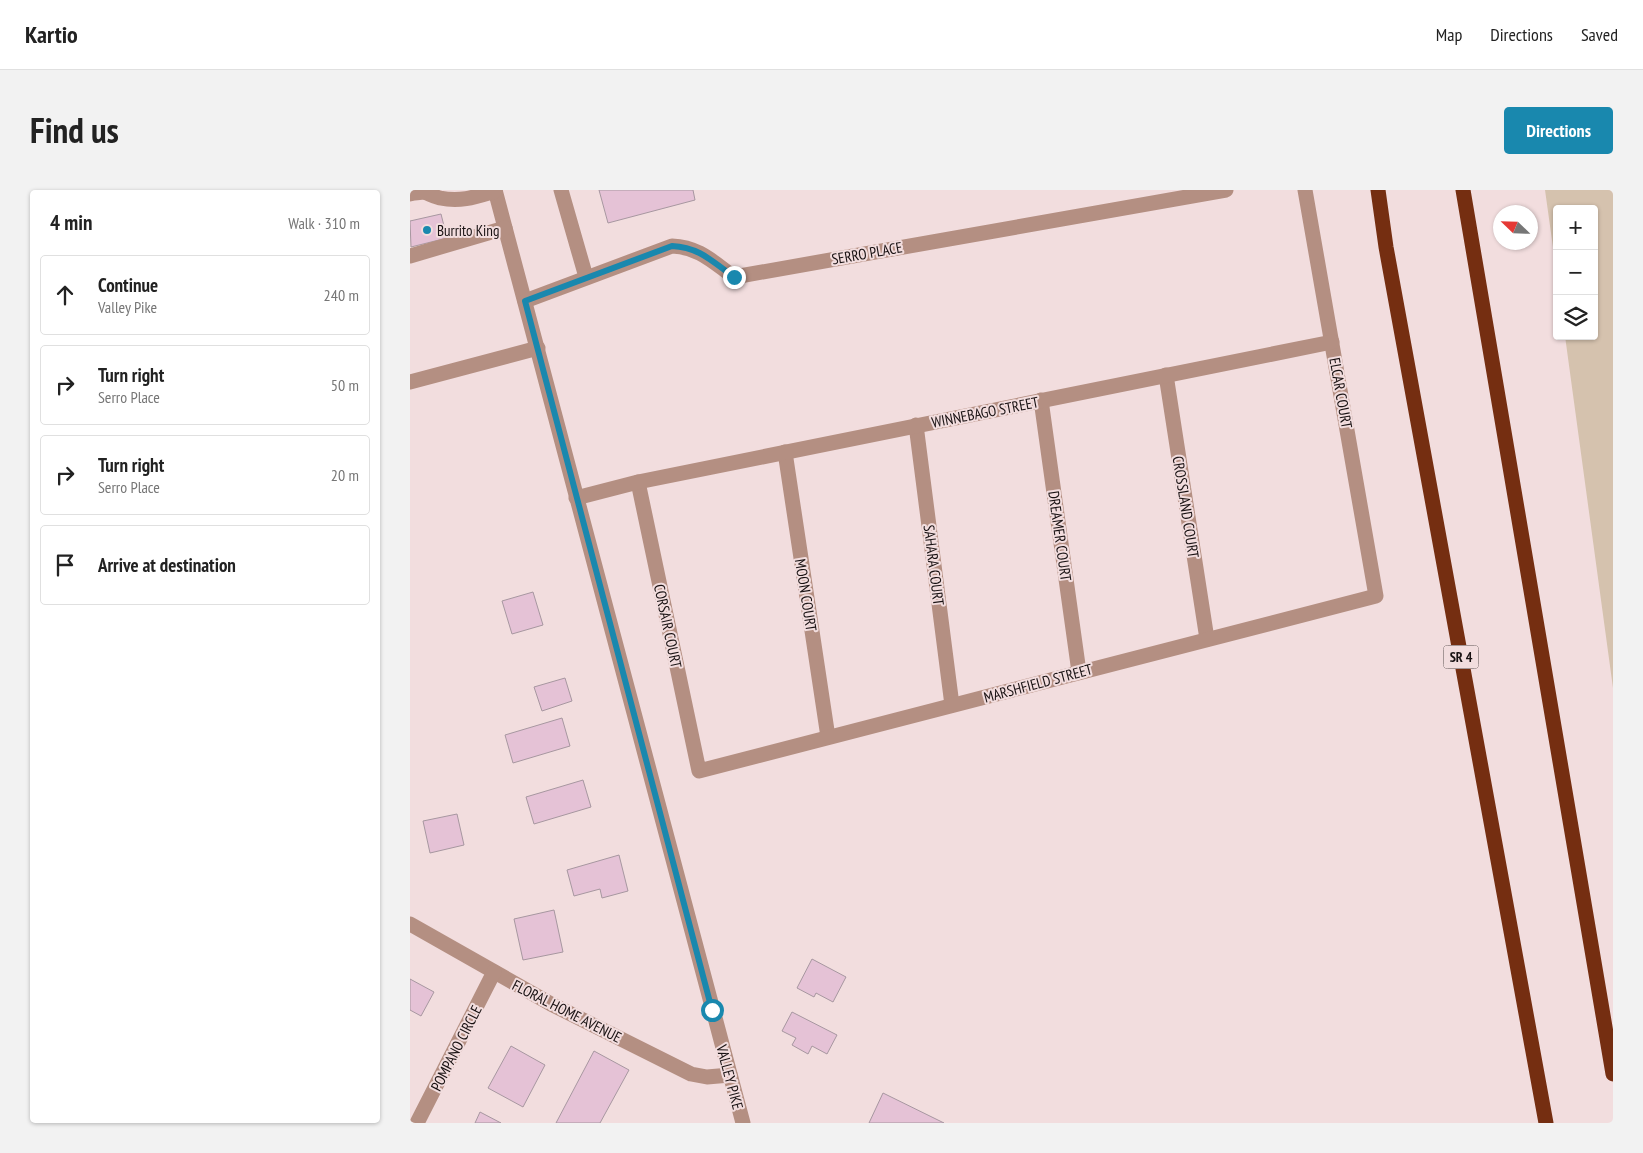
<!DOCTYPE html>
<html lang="en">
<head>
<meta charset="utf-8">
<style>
	:root { --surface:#fff; --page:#f2f2f2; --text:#222; --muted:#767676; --line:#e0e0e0; --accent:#1988ae }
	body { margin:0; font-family:"PT Sans Narrow",sans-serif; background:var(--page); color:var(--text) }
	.controls { position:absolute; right:15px; top:15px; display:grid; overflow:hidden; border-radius:5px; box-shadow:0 1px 4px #0004 }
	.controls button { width:45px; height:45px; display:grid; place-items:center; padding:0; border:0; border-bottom:1px solid var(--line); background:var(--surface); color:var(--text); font:25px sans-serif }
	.compass { position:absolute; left:1083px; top:15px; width:45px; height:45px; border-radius:50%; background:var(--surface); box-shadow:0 1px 4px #0004; rotate:293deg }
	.stop { position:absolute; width:15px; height:15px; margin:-11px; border:4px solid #1988ae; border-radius:50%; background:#fff }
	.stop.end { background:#1988ae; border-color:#fff; box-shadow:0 1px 5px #0008 }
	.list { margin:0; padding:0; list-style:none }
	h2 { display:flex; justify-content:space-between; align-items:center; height:65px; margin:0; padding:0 20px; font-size:21px }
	h2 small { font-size:16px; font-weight:400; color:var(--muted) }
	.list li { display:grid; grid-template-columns:32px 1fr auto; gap:15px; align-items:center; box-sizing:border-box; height:80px; margin:0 10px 10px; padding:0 10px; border:1px solid var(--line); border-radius:5px }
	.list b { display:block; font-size:19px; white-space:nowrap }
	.list p { margin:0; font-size:16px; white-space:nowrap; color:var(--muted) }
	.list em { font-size:16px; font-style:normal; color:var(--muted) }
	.icon { flex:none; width:28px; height:28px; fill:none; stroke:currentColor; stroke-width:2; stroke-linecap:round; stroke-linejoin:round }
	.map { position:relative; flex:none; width:1203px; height:933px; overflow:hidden; border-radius:5px }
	header { display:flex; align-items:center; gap:30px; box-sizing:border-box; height:70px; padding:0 25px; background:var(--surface); border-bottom:1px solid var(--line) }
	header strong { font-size:24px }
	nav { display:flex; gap:28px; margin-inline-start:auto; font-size:18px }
	.intro { display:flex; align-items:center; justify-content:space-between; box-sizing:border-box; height:120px; padding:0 30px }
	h1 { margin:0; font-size:35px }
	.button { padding:12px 22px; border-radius:5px; background:var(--accent); color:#fff; font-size:18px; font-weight:700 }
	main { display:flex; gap:30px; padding:0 30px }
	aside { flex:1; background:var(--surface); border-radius:5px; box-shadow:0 1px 4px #0004 }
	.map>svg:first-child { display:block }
	.green { fill:#d5c2ae }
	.building { fill:#e5c2d6; stroke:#a797a0 }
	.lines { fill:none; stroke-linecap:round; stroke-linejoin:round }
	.minor { stroke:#b48f82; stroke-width:15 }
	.highway { stroke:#752e11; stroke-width:15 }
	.route { stroke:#1988ae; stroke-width:6 }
	.poi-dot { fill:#1988ae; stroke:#f2ddde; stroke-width:2 }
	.labels { text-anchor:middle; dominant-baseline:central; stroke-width:4; stroke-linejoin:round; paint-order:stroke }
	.shield { fill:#f2ddde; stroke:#594e4f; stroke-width:1 }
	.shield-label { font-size:14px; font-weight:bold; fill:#181112 }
	.poi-label { font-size:15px; fill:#181112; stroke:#f2ddde; text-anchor:start }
	.street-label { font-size:15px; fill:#181112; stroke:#f2ddde }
</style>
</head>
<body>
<header>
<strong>Kartio</strong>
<nav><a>Map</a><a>Directions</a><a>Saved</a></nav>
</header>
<div class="intro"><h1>Find us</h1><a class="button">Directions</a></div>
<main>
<aside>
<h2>4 min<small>Walk · 310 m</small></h2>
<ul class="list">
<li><svg class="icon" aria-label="ahead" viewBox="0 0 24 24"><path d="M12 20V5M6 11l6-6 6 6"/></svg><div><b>Continue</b><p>Valley Pike</p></div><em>240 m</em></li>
<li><svg class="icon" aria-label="right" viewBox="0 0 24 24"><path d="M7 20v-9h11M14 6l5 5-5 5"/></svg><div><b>Turn right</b><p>Serro Place</p></div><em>50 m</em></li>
<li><svg class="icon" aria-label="right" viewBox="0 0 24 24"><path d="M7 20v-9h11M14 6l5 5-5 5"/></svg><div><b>Turn right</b><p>Serro Place</p></div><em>20 m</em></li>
<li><svg class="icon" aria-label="arrive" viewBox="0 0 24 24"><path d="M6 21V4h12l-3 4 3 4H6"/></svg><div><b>Arrive at destination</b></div></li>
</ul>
</aside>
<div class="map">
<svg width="1203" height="933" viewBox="0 0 1203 933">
	<rect width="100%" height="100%" fill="#f2ddde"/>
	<polygon class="green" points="1135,0 1203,0 1203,498 1155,146 1184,146 1184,19 1147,19 1147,86"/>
	<g class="building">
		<polygon points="189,0 283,0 285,10 198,33"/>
		<polygon points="31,24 37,48 1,57 0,31"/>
		<polygon points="123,402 133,435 102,444 92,411"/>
		<polygon points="155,488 162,511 132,521 124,497"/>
		<polygon points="152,528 160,556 103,573 95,545"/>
		<polygon points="173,590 181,617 124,634 116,607"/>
		<polygon points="47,624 54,655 20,663 13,631"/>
		<polygon points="209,665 218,701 192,708 190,699 164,706 157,680"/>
		<polygon points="144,720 153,762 113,770 104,729"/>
		<polygon points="402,769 436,787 423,812 406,803 404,807 387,798"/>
		<polygon points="0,789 24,802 11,826 0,820"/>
		<polygon points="382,822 427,845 417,864 402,856 398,864 382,855 386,848 372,841"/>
		<polygon points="101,856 135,875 113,917 78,898"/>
		<polygon points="184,861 219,880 190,933 146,933"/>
		<polygon points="473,903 534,933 459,933"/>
		<polygon points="70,922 91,933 65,933"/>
	</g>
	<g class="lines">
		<g class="minor">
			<polyline points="85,0 333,933"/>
			<polyline points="151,0 176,87"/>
			<path d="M 0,4 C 20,0 14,4 30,8 C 51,12 65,7 85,1"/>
			<polyline points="0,66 95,38"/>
			<path d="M 115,111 L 262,56 C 289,57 303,72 324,87 L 816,0"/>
			<polyline points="756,185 797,449"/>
			<polyline points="0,192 128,158"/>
			<polyline points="631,210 669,482"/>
			<polyline points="506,235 542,515"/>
			<polyline points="375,262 418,547"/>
			<polyline points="228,292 289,581 966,406 895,0"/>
			<polyline points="166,308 228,292 922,152"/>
			<polyline points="0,734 141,814 281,884 297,887 320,885"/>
			<polyline points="7,933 84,782"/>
		</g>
		<g class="highway">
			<polyline points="968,0 976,57 1136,933"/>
			<polyline points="1053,0 1203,884"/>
		</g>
	</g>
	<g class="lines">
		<path class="route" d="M 302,820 L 115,111 L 262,56 C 289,57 303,72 324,87"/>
	</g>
	<circle class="poi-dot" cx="17" cy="40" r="5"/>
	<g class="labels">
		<rect class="shield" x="1033.5" y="455.5" width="35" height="23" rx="4"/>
		<g class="shield-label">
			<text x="1051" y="467">SR 4</text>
		</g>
		<g class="poi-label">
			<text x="27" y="40">Burrito King</text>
		</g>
		<g class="street-label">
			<text transform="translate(457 63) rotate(-10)">SERRO PLACE</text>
			<text transform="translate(931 203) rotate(80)">ELCAR COURT</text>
			<text transform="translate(575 222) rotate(-11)">WINNEBAGO STREET</text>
			<text transform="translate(776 317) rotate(81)">CROSSLAND COURT</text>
			<text transform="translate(650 346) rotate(82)">DREAMER COURT</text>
			<text transform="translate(524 375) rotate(83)">SAHARA COURT</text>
			<text transform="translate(396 405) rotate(81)">MOON COURT</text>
			<text transform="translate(258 436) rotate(78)">CORSAIR COURT</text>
			<text transform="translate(628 493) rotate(-15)">MARSHFIELD STREET</text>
			<text transform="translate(157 821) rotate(27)">FLORAL HOME AVENUE</text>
			<text transform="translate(46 858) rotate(-63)">POMPANO CIRCLE</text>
			<text transform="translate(320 887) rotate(75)">VALLEY PIKE</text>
		</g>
	</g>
</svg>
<div class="controls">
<button>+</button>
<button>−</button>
<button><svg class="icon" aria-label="layers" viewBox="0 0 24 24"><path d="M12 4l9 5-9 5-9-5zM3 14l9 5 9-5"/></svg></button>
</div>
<svg class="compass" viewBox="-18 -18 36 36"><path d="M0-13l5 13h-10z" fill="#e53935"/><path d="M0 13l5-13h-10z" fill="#767676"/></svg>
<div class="stop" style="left:302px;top:820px"></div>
<div class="stop end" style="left:324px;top:87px"></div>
</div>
</main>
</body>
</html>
